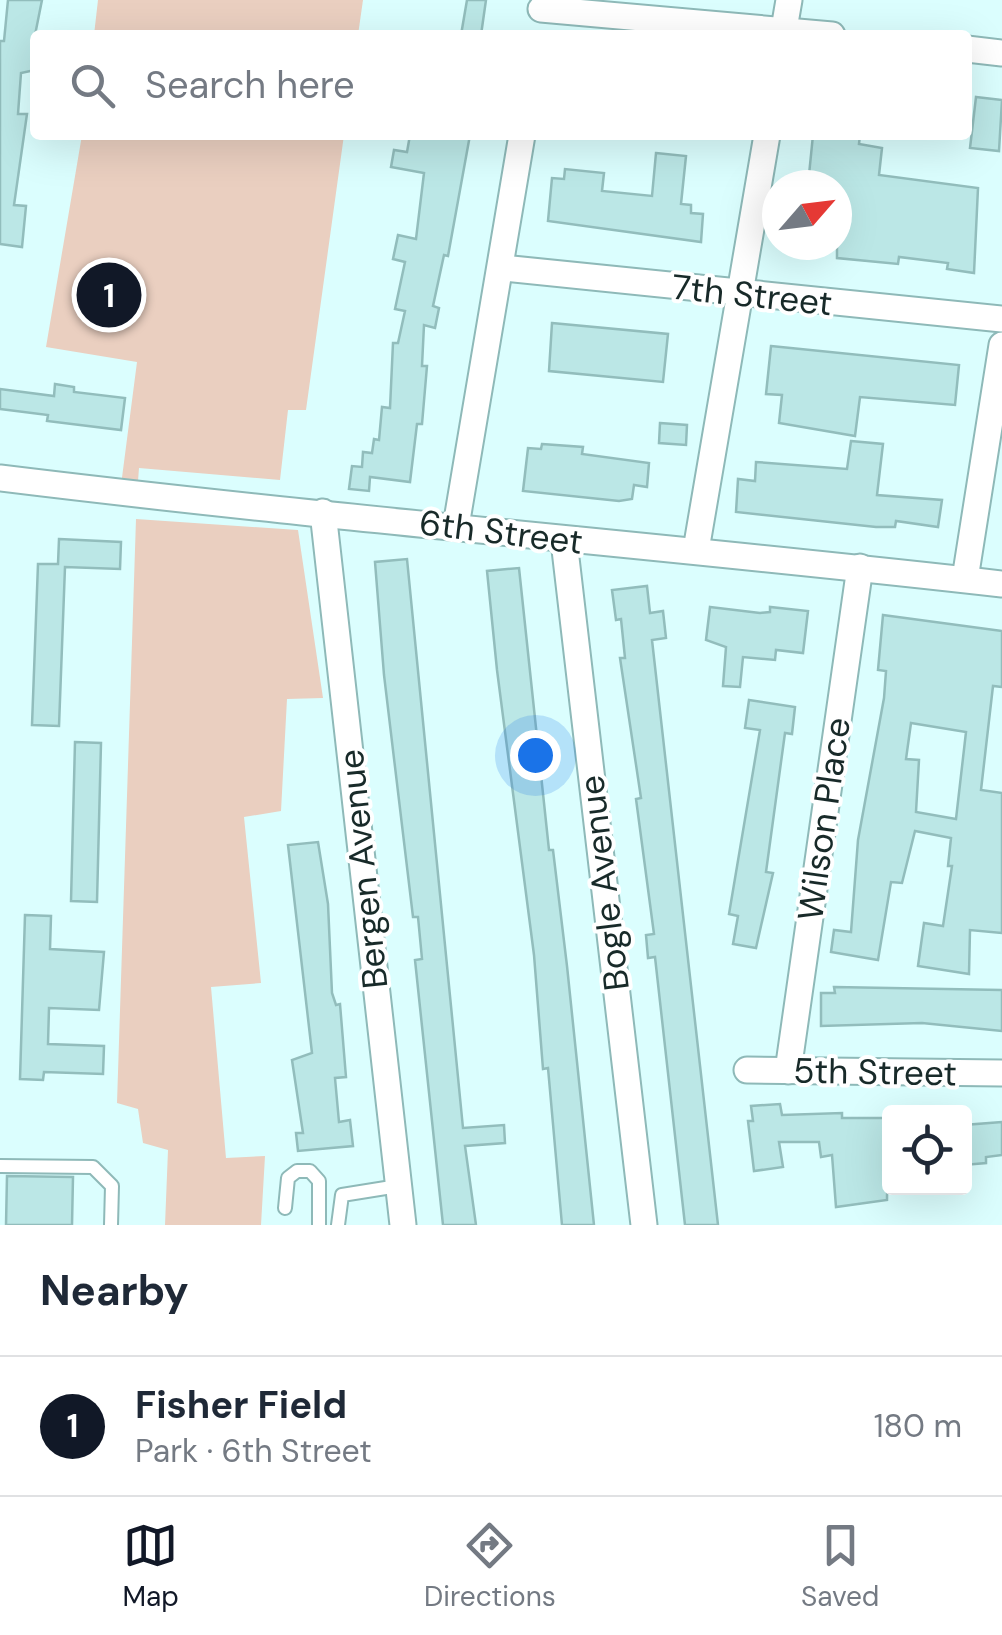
<!DOCTYPE html>
<html lang="en">
<head>
<meta charset="utf-8">
<style>
	:root { --surface:#fff; --page:#f2f2f3; --text:#1f2937; --muted:#747a83; --line:#e0e1e3; --accent:#111827 }
	body { margin:0; font-family:"DM Sans",sans-serif; background:var(--page); color:var(--text) }
	.controls { position:absolute; right:30px; bottom:30px; display:grid; overflow:hidden; border-radius:10px; box-shadow:0 10px 40px #0002 }
	.controls button { width:90px; height:90px; display:grid; place-items:center; padding:0; border:0; border-bottom:2px solid var(--line); background:var(--surface); color:var(--text); font:50px sans-serif }
	.compass { position:absolute; left:762px; top:170px; width:90px; height:90px; border-radius:50%; background:var(--surface); box-shadow:0 10px 40px #0002; rotate:62deg }
	.you { position:absolute; left:535px; top:755px; width:35px; height:35px; margin:-25px; border:8px solid #fff; border-radius:50%; background:#1a73e8; box-shadow:0 0 0 15px #1a73e833 }
	.badge { display:grid; place-items:center; width:65px; height:65px; border-radius:50%; background:var(--accent); color:#fff; font-size:32px; font-weight:700 }
	.pin { position:absolute; translate:-50% -50%; border:5px solid #fff; box-shadow:0 2px 10px #0006 }
	.list { margin:0; padding:0; list-style:none }
	h2 { display:flex; justify-content:space-between; align-items:center; height:130px; margin:0; padding:0 40px; font-size:42px }
	h2 small { font-size:32px; font-weight:400; color:var(--muted) }
	.list li { display:grid; grid-template-columns:65px 1fr auto; gap:30px; align-items:center; box-sizing:border-box; height:140px; padding:0 40px; border-top:2px solid var(--line) }
	.list b { display:block; font-size:38px; white-space:nowrap }
	.list p { margin:0; font-size:32px; white-space:nowrap; color:var(--muted) }
	.list em { font-size:32px; font-style:normal; color:var(--muted) }
	.icon { flex:none; width:55px; height:55px; fill:none; stroke:currentColor; stroke-width:2; stroke-linecap:round; stroke-linejoin:round }
	.map { position:relative; flex:none; width:1002px; height:1225px; overflow:hidden }
	.search { position:absolute; background:var(--surface); box-shadow:0 10px 40px #0002; left:30px; right:30px; top:30px; height:110px; display:flex; align-items:center; gap:25px; box-sizing:border-box; padding:0 35px; border-radius:10px; color:var(--muted); font-size:38px }
	.sheet { height:270px; background:var(--surface) }
	nav { display:flex; justify-content:space-around; align-items:center; box-sizing:border-box; height:140px; border-top:2px solid var(--line); background:var(--surface); font-size:28px; color:var(--muted) }
	nav a { display:grid; justify-items:center; gap:5px }
	nav .on { color:var(--accent) }
	.map>svg:first-child { display:block }
	.green { fill:#eacfc0 }
	.building { fill:#bbe7e6; stroke:#92bdbc; stroke-width:2.5; fill-rule:evenodd }
	.lines { fill:none; stroke-linecap:round; stroke-linejoin:round }
	.lane-casing { stroke:#8eb9b8; stroke-width:16 }
	.street-casing { stroke:#8eb9b8; stroke-width:29 }
	.lane { stroke:#fff; stroke-width:12 }
	.street { stroke:#fff; stroke-width:25 }
	.labels { text-anchor:middle; dominant-baseline:central; stroke-width:8; stroke-linejoin:round; paint-order:stroke }
	.street-label { font-size:35px; fill:#182a29; stroke:#fff }
</style>
</head>
<body>
<div class="map">
<svg width="1002" height="1225" viewBox="0 0 1002 1225">
	<rect width="100%" height="100%" fill="#dbfefe"/>
	<g class="green">
		<polygon points="98,0 363,0 358,35 94,35"/>
		<polygon points="82,135 344,135 306,410 288,410 280,480 139,468 137,494 120,493 137,362 46,347"/>
		<polygon points="136,519 298,530 323,698 287,699 281,811 244,817 261,983 211,987 226,1158 265,1156 261,1225 165,1225 168,1150 143,1143 138,1109 117,1103"/>
	</g>
	<g class="building">
		<polygon points="8,0 42,0 35,35 35,70 21,73 18,114 27,114 14,205 26,206 22,247 0,244 0,41 4,41"/>
		<polygon points="467,0 486,0 481,35 461,35"/>
		<polygon points="976,97 1002,100 999,151 970,148"/>
		<polygon points="410,135 470,135 448,256 444,255 433,306 439,308 435,328 424,325 422,366 427,366 422,424 417,424 410,482 370,477 369,491 349,489 352,466 362,467 363,452 372,453 374,439 379,440 382,407 390,408 393,343 398,343 405,311 395,309 405,262 393,259 398,235 416,239 424,173 391,167 394,150 407,152"/>
		<polygon points="813,135 860,135 859,144 882,148 879,175 978,188 974,273 947,269 948,263 899,257 898,264 837,258 837,185 826,185 827,177 809,175"/>
		<polygon points="656,153 686,156 681,204 691,205 691,213 703,214 701,242 548,221 552,178 564,179 565,169 604,173 602,191 652,196"/>
		<polygon points="552,323 668,334 663,382 549,371"/>
		<polygon points="771,346 959,365 955,405 860,397 855,436 779,423 782,395 766,394"/>
		<polygon points="55,384 74,387 74,392 125,398 121,430 47,421 48,415 0,409 0,389 54,396"/>
		<polygon points="660,423 687,425 686,445 659,443"/>
		<polygon points="851,441 883,444 877,495 942,500 938,527 896,521 895,527 876,527 736,512 738,479 755,481 756,462 847,469"/>
		<polygon points="542,444 583,447 582,454 649,463 647,487 634,485 632,499 619,501 523,491 528,448 541,449"/>
		<polygon points="59,539 121,542 120,569 65,567 59,726 32,725 38,564 58,564"/>
		<polygon points="407,559 463,1128 504,1125 505,1143 465,1146 476,1225 443,1225 415,960 422,959 418,917 413,917 384,675 375,562"/>
		<polygon points="519,568 549,850 553,850 567,966 594,1225 562,1225 548,1068 543,1069 534,955 497,670 487,571"/>
		<polygon points="647,586 650,613 663,611 666,638 652,640 718,1225 685,1225 655,957 648,958 646,935 654,934 636,799 641,798 620,658 625,658 621,619 616,620 612,590"/>
		<polygon points="710,607 760,613 770,612 770,607 808,611 803,653 776,650 775,660 743,657 740,687 723,686 726,647 706,640"/>
		<path d="M 883,615 L 1002,631 L 1002,687 L 993,686 L 981,790 L 1002,793 L 1002,933 L 970,930 L 969,974 L 918,966 L 924,923 L 943,926 L 952,866 L 948,866 L 951,838 L 915,831 L 902,883 L 891,882 L 878,960 L 831,952 L 834,930 L 851,932 L 858,840 L 884,698 L 886,671 L 878,670 ZM 911,723 L 966,732 L 956,819 L 916,812 L 919,760 L 906,759 Z"/>
		<polygon points="749,700 795,707 792,734 785,733 766,872 773,873 756,948 733,944 738,916 729,914 760,730 745,728"/>
		<polygon points="75,742 101,743 97,902 71,901"/>
		<polygon points="318,842 328,904 332,993 336,1005 340,1004 346,1077 335,1078 339,1122 350,1120 353,1146 298,1151 296,1133 303,1133 292,1060 312,1053 288,845"/>
		<polygon points="25,915 51,916 50,949 104,952 99,1010 49,1008 48,1044 104,1046 103,1074 44,1072 43,1080 20,1079"/>
		<polygon points="834,987 1002,990 1002,1031 922,1023 821,1026 821,993 835,993"/>
		<polygon points="780,1104 782,1115 842,1113 842,1118 888,1118 887,1200 836,1207 832,1155 821,1157 819,1142 779,1142 783,1167 754,1171 748,1121 753,1121 751,1106"/>
		<polygon points="1002,1122 1002,1155 986,1157 986,1163 964,1165 964,1125"/>
		<polygon points="7,1176 73,1177 72,1225 6,1225"/>
	</g>
	<g class="lines">
		<g class="lane-casing">
			<g id="lane">
				<polyline points="0,1166 93,1167 112,1186 111,1225"/>
				<polyline points="285,1208 288,1178 297,1171 310,1171 319,1181 319,1225"/>
				<polyline points="338,1225 342,1195 398,1186"/>
			</g>
		</g>
		<g class="street-casing">
			<g id="street">
				<polyline points="541,9 832,35"/>
				<polyline points="783,35 789,0"/>
				<polyline points="967,49 1002,53"/>
				<polyline points="503,268 1002,319"/>
				<path d="M 0,478 C 333,519 668,546 1002,584"/>
				<polyline points="323,512 403,1225"/>
				<polyline points="456,526 522,135"/>
				<polyline points="564,541 644,1225"/>
				<polyline points="696,550 767,135"/>
				<polyline points="965,579 1002,345"/>
				<polyline points="747,1070 1002,1073"/>
				<polyline points="788,1071 860,567"/>
			</g>
		</g>
		<use href="#lane" class="lane"/>
		<use href="#street" class="street"/>
	</g>
	<g class="labels">
		<g class="street-label">
			<text transform="translate(752 295) rotate(6)">7th Street</text>
			<text transform="translate(501 532) rotate(7)">6th Street</text>
			<text transform="translate(824 819) rotate(-82)">Wilson Place</text>
			<text transform="translate(363 869) rotate(-96)">Bergen Avenue</text>
			<text transform="translate(604 883) rotate(-97)">Bogle Avenue</text>
			<text transform="translate(875 1072) rotate(1)">5th Street</text>
		</g>
	</g>
</svg>
<div class="controls">
<button><svg class="icon" aria-label="locate" viewBox="0 0 24 24"><circle cx="12" cy="12" r="6"/><path d="M12 2v4M12 18v4M2 12h4M18 12h4"/></svg></button>
</div>
<svg class="compass" viewBox="-18 -18 36 36"><path d="M0-13l5 13h-10z" fill="#e53935"/><path d="M0 13l5-13h-10z" fill="#747a83"/></svg>
<div class="you"></div>
<div class="pin badge" style="left:109px;top:295px">1</div>
<div class="search"><svg class="icon" aria-label="search" viewBox="0 0 24 24"><circle cx="10" cy="10" r="6"/><path d="M15 15l6 6"/></svg>Search here</div>
</div>
<section class="sheet">
<h2>Nearby<small></small></h2>
<ul class="list">
<li><span class="badge">1</span><div><b>Fisher Field</b><p>Park · 6th Street</p></div><em>180 m</em></li>
</ul>
</section>
<nav>
<a class="on"><svg class="icon" aria-label="map" viewBox="0 0 24 24"><path d="M3 6l6-2 6 2 6-2v14l-6 2-6-2-6 2zM9 4v14M15 6v14"/></svg>Map</a>
<a><svg class="icon" aria-label="directions" viewBox="0 0 24 24"><path d="M12 3l9 9-9 9-9-9zM9 14v-3h6M13 9l2 2-2 2"/></svg>Directions</a>
<a><svg class="icon" aria-label="saved" viewBox="0 0 24 24"><path d="M7 4h10v16l-5-4-5 4z"/></svg>Saved</a>
</nav>
</body>
</html>
